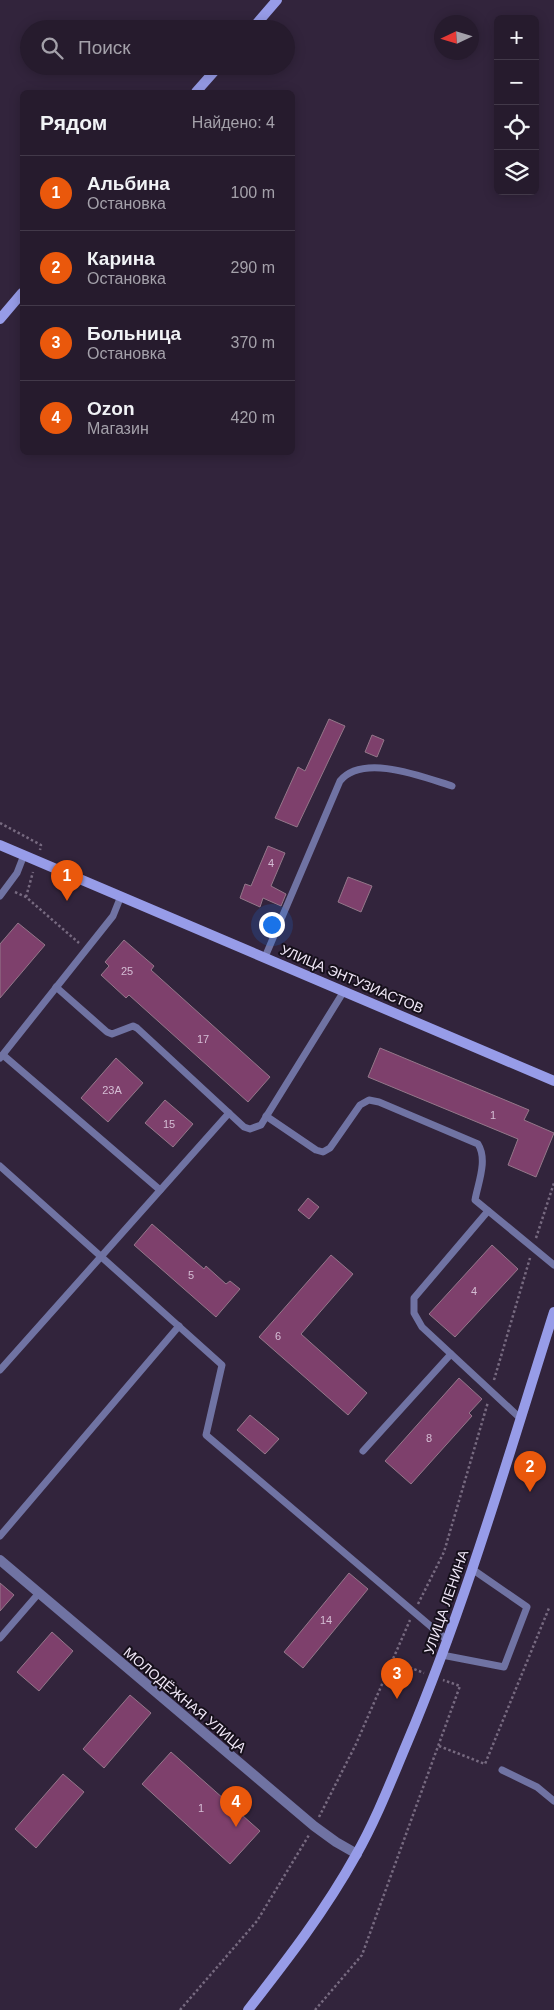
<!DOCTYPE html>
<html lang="ru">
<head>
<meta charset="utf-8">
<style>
	:root { --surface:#261b2d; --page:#2e2435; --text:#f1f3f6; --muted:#a4a1aa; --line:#423949; --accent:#ea580c }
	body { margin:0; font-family:Helvetica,sans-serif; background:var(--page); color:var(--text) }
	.controls { position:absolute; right:15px; top:15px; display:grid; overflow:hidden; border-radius:8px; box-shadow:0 2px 12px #0003 }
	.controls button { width:45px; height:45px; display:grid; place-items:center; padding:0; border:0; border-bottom:1px solid var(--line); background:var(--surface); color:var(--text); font:25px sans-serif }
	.compass { position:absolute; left:434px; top:15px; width:45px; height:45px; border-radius:50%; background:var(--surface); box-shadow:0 2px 12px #0003; rotate:266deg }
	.you { position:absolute; left:271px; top:924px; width:18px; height:18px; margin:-12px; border:4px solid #fff; border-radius:50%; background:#1a73e8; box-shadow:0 0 0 8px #1a73e833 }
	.badge { display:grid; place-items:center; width:32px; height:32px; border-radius:50%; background:var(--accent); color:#fff; font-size:16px; font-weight:700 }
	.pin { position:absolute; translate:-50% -41px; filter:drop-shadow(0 1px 2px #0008) }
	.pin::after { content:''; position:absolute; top:26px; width:18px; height:15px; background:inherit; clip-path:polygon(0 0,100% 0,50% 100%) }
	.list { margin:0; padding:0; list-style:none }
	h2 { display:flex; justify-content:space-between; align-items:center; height:65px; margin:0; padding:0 20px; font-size:21px }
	h2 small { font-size:16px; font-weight:400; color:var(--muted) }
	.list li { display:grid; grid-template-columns:32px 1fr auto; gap:15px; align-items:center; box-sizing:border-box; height:75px; padding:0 20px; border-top:1px solid var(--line) }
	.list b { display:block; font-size:19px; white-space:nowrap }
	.list p { margin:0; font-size:16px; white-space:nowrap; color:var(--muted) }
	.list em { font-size:16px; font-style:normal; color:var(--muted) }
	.icon { flex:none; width:28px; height:28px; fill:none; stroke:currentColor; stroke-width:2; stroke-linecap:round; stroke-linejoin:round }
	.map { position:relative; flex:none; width:554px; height:2010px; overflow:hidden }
	.search { position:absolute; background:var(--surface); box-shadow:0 2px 12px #0003; left:20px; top:20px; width:275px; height:55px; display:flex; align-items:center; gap:12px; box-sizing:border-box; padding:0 18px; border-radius:28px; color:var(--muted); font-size:19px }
	.panel { position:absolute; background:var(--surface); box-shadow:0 2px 12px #0003; left:20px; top:90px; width:275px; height:365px; border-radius:8px }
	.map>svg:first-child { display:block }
	.building { fill:#7e406c; stroke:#94778a }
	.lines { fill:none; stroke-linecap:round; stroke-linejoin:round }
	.path { stroke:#776a80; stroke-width:2.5; stroke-dasharray:2.5 2.5; stroke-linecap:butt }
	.service { stroke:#7073a3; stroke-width:7 }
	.minor { stroke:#7073a3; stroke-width:10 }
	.secondary { stroke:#979ce8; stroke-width:10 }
	.labels { text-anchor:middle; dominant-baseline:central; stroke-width:4; stroke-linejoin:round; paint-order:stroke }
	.number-label { font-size:11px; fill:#d4bdd4 }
	.street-label { font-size:14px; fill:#f0e7f7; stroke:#16101b }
</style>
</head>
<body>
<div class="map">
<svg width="554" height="2010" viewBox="0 0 554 2010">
	<rect width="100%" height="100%" fill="#32243c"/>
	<g class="building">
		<polygon points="329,719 345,726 297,827 275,818 298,767 305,771"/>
		<polygon points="372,735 384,740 377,757 365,752"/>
		<polygon points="268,846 285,853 271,886 286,894 281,906 263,898 260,907 240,898 245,884 251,886"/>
		<polygon points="348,877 372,886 361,912 338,902"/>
		<polygon points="18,923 45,945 0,998 0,944"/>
		<polygon points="124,940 154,966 151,970 270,1077 248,1102 129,995 126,998 101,975 109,966 105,962"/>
		<polygon points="380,1048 529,1110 524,1120 554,1133 536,1177 508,1165 518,1139 368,1077"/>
		<polygon points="116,1058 143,1083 108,1122 81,1098"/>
		<polygon points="165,1100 193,1124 173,1147 145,1123"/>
		<polygon points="308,1198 319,1207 309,1219 298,1210"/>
		<polygon points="152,1224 204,1269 206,1266 226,1284 230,1281 240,1289 216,1317 134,1245"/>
		<polygon points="492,1245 518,1269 455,1337 429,1314"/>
		<polygon points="331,1255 353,1274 301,1334 367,1393 348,1415 259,1337"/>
		<polygon points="459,1378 482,1399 469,1413 472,1416 411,1484 385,1461"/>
		<polygon points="250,1415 279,1439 265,1454 237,1430"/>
		<polygon points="349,1573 368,1589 303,1668 284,1652"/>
		<polygon points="0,1583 14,1595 0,1611"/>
		<polygon points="52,1632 73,1651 39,1691 17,1672"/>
		<polygon points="130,1695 151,1713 104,1768 83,1749"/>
		<polygon points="171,1752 260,1831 230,1864 142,1784"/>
		<polygon points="63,1774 84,1792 36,1848 15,1829"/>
	</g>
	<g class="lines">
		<g class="path">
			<polyline points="0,823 41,845 40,850"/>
			<polyline points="15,892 26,897 79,943"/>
			<polyline points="26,897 33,872"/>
			<polyline points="536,1238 554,1183"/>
			<polyline points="494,1380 530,1258"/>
			<polyline points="418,1604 444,1552 488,1402"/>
			<polyline points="391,1660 424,1673"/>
			<polyline points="439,1746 485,1764 549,1608"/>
			<polyline points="319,1817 356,1744 410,1620"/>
			<polyline points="180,2010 257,1921 309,1835"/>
			<polyline points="315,2010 362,1955 460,1686 443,1680"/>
		</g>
		<g class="service">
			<polyline points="0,896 17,873 24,855"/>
			<path d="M 265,957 L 340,781 C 363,753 423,777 452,786"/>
			<polyline points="56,987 107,1032 112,1034 133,1026 137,1028 244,1127 250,1129 261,1125 344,991"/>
			<polyline points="3,1055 160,1190"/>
			<polyline points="0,1058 113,916 121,896"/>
			<path d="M 266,1116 L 316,1150 L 323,1152 L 330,1148 L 360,1105 L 369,1100 L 379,1102 L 478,1144 C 488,1160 478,1183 475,1200 L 554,1265"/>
			<polyline points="0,1166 222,1365 206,1435 448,1641"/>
			<polyline points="488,1211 414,1298 414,1313 422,1327 520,1418"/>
			<polyline points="0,1370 229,1113"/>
			<polyline points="363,1451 451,1354"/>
			<polyline points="0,1536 179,1326"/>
			<polyline points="0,1638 39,1593"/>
			<polyline points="442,1655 504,1667 527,1607 472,1569"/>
			<polyline points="502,1770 537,1787 554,1801"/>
		</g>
		<polyline class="minor" points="0,1560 314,1826 336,1842 357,1854"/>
		<g class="secondary">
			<polyline points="252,29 277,0"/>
			<polyline points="196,92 219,66"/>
			<polyline points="0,319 22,293"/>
			<polyline points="0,845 554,1081"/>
			<path d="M 248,2010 C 287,1960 325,1911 356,1855 C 376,1820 391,1781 407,1743 C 466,1603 508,1457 554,1312"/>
		</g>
	</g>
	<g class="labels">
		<g class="number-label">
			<text x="271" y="863">4</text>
			<text x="127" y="971">25</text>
			<text x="203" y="1039">17</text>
			<text x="112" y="1090">23А</text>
			<text x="493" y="1115">1</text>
			<text x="169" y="1124">15</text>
			<text x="191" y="1275">5</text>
			<text x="474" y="1291">4</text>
			<text x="278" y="1336">6</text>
			<text x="429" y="1438">8</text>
			<text x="326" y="1620">14</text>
			<text x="201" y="1808">1</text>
		</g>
		<g class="street-label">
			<text transform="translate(352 979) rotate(23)">УЛИЦА ЭНТУЗИАСТОВ</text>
			<text transform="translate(446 1602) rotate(-71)">УЛИЦА ЛЕНИНА</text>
			<text transform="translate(185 1700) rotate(40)">МОЛОДЁЖНАЯ УЛИЦА</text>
		</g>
	</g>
</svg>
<div class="controls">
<button>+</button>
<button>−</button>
<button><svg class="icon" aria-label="locate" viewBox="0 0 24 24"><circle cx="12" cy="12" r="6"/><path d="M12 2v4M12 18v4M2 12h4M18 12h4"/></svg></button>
<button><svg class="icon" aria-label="layers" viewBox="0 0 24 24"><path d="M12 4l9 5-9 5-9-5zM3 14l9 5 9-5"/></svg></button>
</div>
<svg class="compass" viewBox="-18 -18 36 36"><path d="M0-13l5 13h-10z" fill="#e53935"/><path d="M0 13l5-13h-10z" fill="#a4a1aa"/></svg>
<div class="you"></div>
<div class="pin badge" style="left:67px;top:901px">1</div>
<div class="pin badge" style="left:530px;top:1492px">2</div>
<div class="pin badge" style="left:397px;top:1699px">3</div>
<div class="pin badge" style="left:236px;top:1827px">4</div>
<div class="search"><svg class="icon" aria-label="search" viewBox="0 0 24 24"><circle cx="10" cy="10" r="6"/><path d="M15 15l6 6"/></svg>Поиск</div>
<section class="panel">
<h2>Рядом<small>Найдено: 4</small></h2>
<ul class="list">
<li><span class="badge">1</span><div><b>Альбина</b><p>Остановка</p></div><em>100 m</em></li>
<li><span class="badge">2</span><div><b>Карина</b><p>Остановка</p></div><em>290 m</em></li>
<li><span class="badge">3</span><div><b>Больница</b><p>Остановка</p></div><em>370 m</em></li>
<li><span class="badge">4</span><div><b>Ozon</b><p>Магазин</p></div><em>420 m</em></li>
</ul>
</section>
</div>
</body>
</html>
